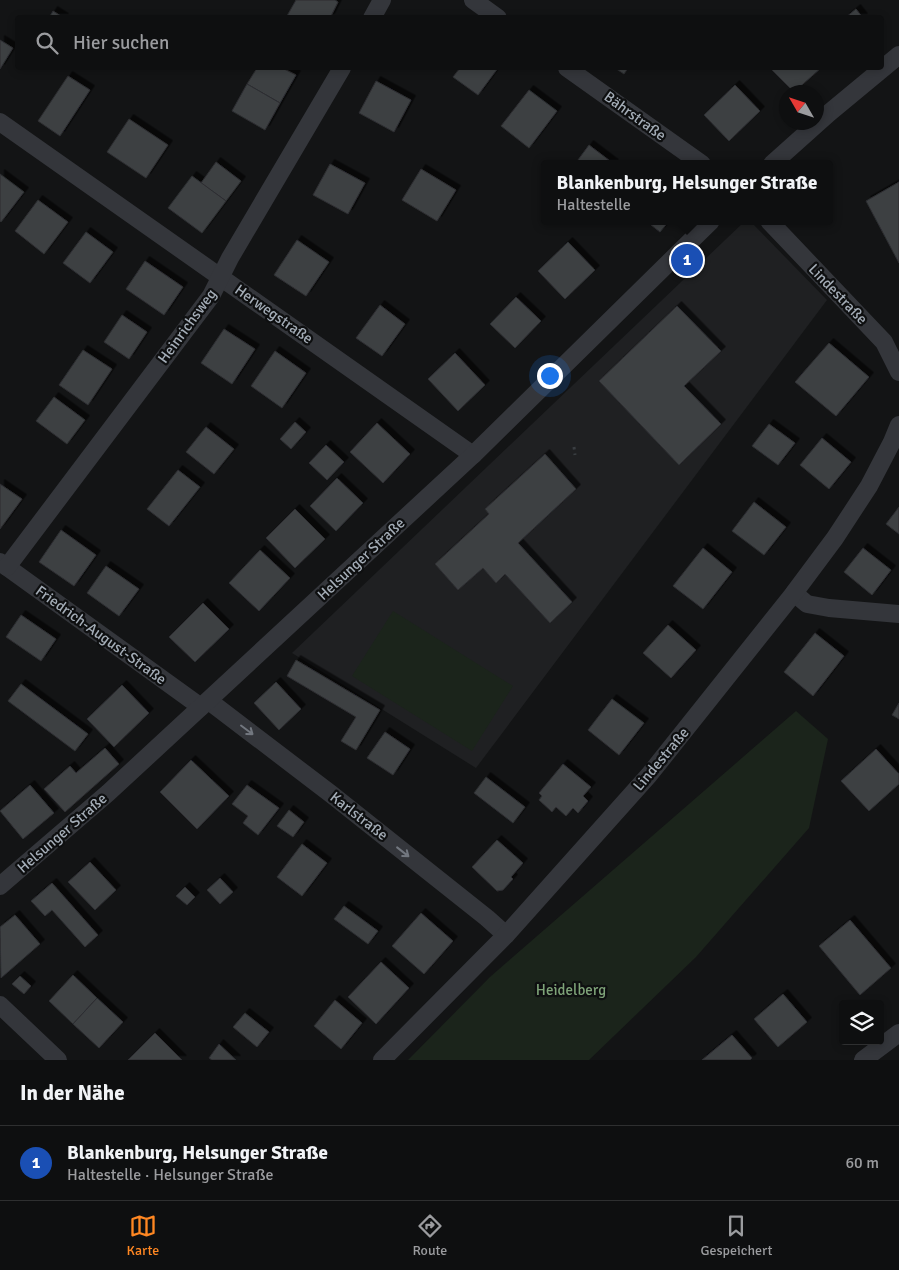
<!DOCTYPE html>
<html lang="de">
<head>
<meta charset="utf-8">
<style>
	:root { --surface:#0e0f10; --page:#171819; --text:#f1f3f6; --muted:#9b9c9f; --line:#2e2f30; --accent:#ff8722 }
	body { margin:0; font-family:Signika,sans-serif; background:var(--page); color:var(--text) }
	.controls { position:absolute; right:15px; bottom:15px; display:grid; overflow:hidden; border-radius:5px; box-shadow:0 2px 8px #0003 }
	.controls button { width:45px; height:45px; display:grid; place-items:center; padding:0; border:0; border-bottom:1px solid var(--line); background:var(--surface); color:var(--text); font:25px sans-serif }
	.compass { position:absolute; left:779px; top:85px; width:45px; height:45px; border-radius:50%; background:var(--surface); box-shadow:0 2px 8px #0003; rotate:309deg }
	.you { position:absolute; left:549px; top:375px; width:18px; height:18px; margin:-12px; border:4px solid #fff; border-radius:50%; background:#1a73e8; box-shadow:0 0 0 8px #1a73e833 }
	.badge { display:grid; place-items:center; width:32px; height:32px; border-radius:50%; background:var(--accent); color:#fff; font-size:16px; font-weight:700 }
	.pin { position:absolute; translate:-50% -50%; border:2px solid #fff; box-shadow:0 1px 5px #0006 }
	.popup { position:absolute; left:541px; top:160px; width:292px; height:65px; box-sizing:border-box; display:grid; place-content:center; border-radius:5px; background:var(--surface); filter:drop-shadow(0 1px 4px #0005); font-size:16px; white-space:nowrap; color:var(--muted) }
	.popup b { font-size:19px; color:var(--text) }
	.popup::after { content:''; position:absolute; left:50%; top:100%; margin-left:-10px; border:10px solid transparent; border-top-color:var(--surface) }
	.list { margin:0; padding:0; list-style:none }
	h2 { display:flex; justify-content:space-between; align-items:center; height:65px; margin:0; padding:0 20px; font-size:21px }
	h2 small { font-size:16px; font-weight:400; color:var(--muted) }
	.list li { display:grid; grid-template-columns:32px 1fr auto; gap:15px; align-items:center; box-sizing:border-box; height:75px; padding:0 20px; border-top:1px solid var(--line) }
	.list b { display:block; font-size:19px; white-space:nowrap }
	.list p { margin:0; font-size:16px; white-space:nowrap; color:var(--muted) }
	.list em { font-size:16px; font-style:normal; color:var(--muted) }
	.icon { flex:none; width:28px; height:28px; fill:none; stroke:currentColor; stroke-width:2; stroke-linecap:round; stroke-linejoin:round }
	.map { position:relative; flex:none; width:899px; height:1060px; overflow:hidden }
	.search { position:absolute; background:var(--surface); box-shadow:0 2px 8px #0003; left:15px; right:15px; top:15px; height:55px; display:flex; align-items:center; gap:12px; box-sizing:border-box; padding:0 18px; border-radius:5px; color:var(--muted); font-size:19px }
	.sheet { height:140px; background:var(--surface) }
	nav { display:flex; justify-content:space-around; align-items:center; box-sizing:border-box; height:70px; border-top:1px solid var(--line); background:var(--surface); font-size:14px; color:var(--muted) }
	nav a { display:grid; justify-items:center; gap:2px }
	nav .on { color:var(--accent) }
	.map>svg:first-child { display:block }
	.built { fill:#1f2022 }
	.green { fill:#1b241b }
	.building { fill:#3d3f43; stroke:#2d2e31; filter:url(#shadow) }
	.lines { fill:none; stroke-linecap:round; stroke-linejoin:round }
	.path { stroke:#3a3e42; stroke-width:3; stroke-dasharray:2.5 4; stroke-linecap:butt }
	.street { stroke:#34363b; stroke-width:18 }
	.oneway { stroke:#72777f }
	.labels { text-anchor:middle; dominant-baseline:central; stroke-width:4.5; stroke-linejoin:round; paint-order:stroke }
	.street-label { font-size:15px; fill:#a4adb7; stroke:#0e0f10 }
	.park-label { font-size:15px; fill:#7fa479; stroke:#0e0f10 }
</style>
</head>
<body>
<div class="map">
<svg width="899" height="1060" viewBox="0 0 899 1060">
	<defs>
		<filter id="shadow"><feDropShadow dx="4.5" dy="-4.5" stdDeviation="0" flood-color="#0009"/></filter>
	</defs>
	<rect width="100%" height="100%" fill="#131415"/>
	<polygon class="built" points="745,221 750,221 827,300 476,768 292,653"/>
	<g class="green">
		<polygon points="393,611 513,686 472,751 352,676"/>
		<polygon points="796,711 828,739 809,828 696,957 589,1060 408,1060 490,977"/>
	</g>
	<g class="building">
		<polygon points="296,0 335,0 338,2 330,18 290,18 287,16"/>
		<polygon points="856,9 863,18 845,18"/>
		<polygon points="53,11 64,18 49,18"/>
		<polygon points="0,40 13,48 0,69"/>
		<polygon points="257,68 282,68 296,75 280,103 247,84"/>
		<polygon points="460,68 498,68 478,95 453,77"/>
		<polygon points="615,68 628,68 624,74"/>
		<polygon points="770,68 821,68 794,92"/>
		<polygon points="68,76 90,90 60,136 38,121"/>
		<polygon points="376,81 411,100 394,132 359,113"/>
		<polygon points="247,84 280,103 265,130 232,111"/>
		<polygon points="735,85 760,111 729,141 704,115"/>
		<polygon points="529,90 557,111 529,148 501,126"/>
		<polygon points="129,119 168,145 146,178 107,152"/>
		<polygon points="589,145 614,164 575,164"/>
		<polygon points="216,162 241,181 226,201 201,183"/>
		<polygon points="330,164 365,183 348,214 313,195"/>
		<polygon points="421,169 456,190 437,221 402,200"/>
		<polygon points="0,174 24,192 1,222 0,221"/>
		<polygon points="192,176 226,201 202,233 168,208"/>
		<polygon points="899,182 899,263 866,201"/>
		<polygon points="38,200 68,222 44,254 15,231"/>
		<polygon points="646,221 669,221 660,232"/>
		<polygon points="86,232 113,252 90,283 63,263"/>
		<polygon points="297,240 329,262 306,296 274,275"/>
		<polygon points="568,242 595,270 565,299 538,271"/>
		<polygon points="145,261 183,287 164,315 126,289"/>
		<polygon points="516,297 541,321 515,348 490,324"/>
		<polygon points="380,305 405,324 382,356 356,338"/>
		<polygon points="677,306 721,351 684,386 721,424 679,465 599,381"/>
		<polygon points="122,315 147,332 129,359 104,342"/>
		<polygon points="224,329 255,349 232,384 201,363"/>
		<polygon points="829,343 869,377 836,416 795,382"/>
		<polygon points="83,350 112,369 88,405 59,385"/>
		<polygon points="275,351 306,373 282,408 251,386"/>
		<polygon points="455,353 485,385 458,411 428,379"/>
		<polygon points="54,397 85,420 67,444 36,421"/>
		<polygon points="295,422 306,432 291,449 280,439"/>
		<polygon points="377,423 410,454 383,483 350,452"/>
		<polygon points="769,424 795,443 778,465 752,446"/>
		<polygon points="206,427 234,449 214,474 186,452"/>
		<polygon points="822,438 851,462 829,489 800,465"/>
		<polygon points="326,445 344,462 327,480 309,463"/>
		<polygon points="545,454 576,489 518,543 572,602 550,623 505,574 496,583 483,568 458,590 435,564 489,514 485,509"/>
		<polygon points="178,470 200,487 169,526 147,509"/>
		<polygon points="337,478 363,503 336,531 310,506"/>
		<polygon points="0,484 22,499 0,529"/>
		<polygon points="754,502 786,527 764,555 732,531"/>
		<polygon points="899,507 899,534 886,524"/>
		<polygon points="295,509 325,539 295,568 266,538"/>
		<polygon points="61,530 96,555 74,586 39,562"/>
		<polygon points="703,548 732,572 703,609 673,586"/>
		<polygon points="863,548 891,570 872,595 844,572"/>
		<polygon points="260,550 290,578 259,611 229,583"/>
		<polygon points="106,566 139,589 119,616 87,593"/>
		<polygon points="203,603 229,629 195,662 169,637"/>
		<polygon points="21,615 56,639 41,661 6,637"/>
		<polygon points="668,625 696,650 671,678 643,653"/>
		<polygon points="815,633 844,656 813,696 784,672"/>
		<polygon points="296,660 380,710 356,750 341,741 356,717 287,676"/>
		<polygon points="276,682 301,709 279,730 254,703"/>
		<polygon points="21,684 88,734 75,751 8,701"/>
		<polygon points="122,685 149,713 114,747 87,719"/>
		<polygon points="612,699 644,723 619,755 588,730"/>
		<polygon points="899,703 899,719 892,715"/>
		<polygon points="385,732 410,749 393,775 367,758"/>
		<polygon points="105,748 119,764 65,812 44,789 70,766 76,773"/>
		<polygon points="876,749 899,774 899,784 869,811 841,781"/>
		<polygon points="191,760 229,796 197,829 160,792"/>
		<polygon points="563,764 591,787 583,796 588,801 578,813 573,808 566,816 556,807 552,812 539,800 542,796 539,793"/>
		<polygon points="486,777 525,807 513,823 474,793"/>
		<polygon points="30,785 54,813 23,839 0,811"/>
		<polygon points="247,785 279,808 258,835 243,823 248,816 232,804"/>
		<polygon points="289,810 304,822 293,837 277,826"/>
		<polygon points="497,840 523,863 511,877 513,879 503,890 497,891 472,867"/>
		<polygon points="302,844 327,863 302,896 277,877"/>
		<polygon points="90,862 116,890 95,910 68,882"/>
		<polygon points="220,878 233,892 220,904 207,890"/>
		<polygon points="52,883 98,935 85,947 52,910 45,916 31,901"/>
		<polygon points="185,887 195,897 187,905 176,896"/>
		<polygon points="344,906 378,931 368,944 334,919"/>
		<polygon points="421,913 453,941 424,974 392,946"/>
		<polygon points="15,915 40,944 1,978 0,927"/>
		<polygon points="850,920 891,968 860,995 819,946"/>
		<polygon points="381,962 409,988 376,1024 348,997"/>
		<polygon points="73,975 97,998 73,1024 49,1001"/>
		<polygon points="20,976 31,986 24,994 12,984"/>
		<polygon points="783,994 807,1022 778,1047 754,1019"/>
		<polygon points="97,998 123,1022 99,1048 73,1024"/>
		<polygon points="335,1000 362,1023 341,1049 314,1026"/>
		<polygon points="245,1013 269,1032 257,1047 233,1027"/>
		<polygon points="155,1033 182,1060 128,1060"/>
		<polygon points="732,1035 752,1058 750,1060 702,1060"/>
		<polygon points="219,1044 236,1060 212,1060 209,1058"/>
	</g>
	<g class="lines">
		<polyline class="path" points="574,447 575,455"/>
		<g class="street">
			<polyline points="473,0 498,18"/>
			<polyline points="372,18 382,0"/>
			<polyline points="567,68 702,164"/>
			<polyline points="0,122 473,455"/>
			<polyline points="772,164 829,113 899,55"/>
			<polyline points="769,221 884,342 899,372"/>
			<polyline points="0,562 201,707"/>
			<polyline points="7,567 211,296 230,258 342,68"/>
			<polyline points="794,593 807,604 829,608 899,614"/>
			<polyline points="209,701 331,794 487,918 506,935"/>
			<polyline points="0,886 108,793 473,455 711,221"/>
			<polyline points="0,1005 58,1060"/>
			<polyline points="382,1060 506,935 649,775 794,593 835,538 869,486 892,442 899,425"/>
			<polyline points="863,1060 899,1033"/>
		</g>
	</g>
	<defs><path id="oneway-shaft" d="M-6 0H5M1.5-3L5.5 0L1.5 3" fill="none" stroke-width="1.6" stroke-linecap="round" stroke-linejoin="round" transform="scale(1.25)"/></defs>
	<g class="oneway">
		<use href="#oneway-shaft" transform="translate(247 730) rotate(37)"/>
		<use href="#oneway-shaft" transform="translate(403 852) rotate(38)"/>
	</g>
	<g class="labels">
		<g class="street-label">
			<text transform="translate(635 116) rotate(36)">Bährstraße</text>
			<text transform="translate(838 294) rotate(46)">Lindestraße</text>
			<text transform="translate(274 314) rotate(35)">Herwegstraße</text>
			<text transform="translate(187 326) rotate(-54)">Heinrichsweg</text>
			<text transform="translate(361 559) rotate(-43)">Helsunger Straße</text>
			<text transform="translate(101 635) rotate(36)">Friedrich-August-Straße</text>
			<text transform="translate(661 759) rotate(-50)">Lindestraße</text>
			<text transform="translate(359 816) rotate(38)">Karlstraße</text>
			<text transform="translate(62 833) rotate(-41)">Helsunger Straße</text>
		</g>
		<g class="park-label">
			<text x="571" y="990">Heidelberg</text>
		</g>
	</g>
</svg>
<div class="controls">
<button><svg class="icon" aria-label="layers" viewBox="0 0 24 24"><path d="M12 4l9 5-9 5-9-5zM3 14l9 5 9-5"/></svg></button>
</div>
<svg class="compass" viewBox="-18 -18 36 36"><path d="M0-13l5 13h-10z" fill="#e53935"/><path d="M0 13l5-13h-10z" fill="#9b9c9f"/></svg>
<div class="you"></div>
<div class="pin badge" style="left:687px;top:260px;background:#1a4fb4">1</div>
<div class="popup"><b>Blankenburg, Helsunger Straße</b>Haltestelle</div>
<div class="search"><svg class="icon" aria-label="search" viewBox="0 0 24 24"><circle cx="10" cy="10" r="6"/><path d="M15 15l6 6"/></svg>Hier suchen</div>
</div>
<section class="sheet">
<h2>In der Nähe<small></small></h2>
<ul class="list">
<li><span class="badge" style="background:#1a4fb4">1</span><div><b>Blankenburg, Helsunger Straße</b><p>Haltestelle · Helsunger Straße</p></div><em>60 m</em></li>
</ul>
</section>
<nav>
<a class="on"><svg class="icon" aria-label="map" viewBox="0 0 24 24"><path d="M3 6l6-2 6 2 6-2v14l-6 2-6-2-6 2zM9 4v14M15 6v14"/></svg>Karte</a>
<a><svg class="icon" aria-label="directions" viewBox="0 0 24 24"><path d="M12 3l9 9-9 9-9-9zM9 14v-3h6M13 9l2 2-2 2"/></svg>Route</a>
<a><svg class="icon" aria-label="saved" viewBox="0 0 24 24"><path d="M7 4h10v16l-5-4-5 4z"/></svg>Gespeichert</a>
</nav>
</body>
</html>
